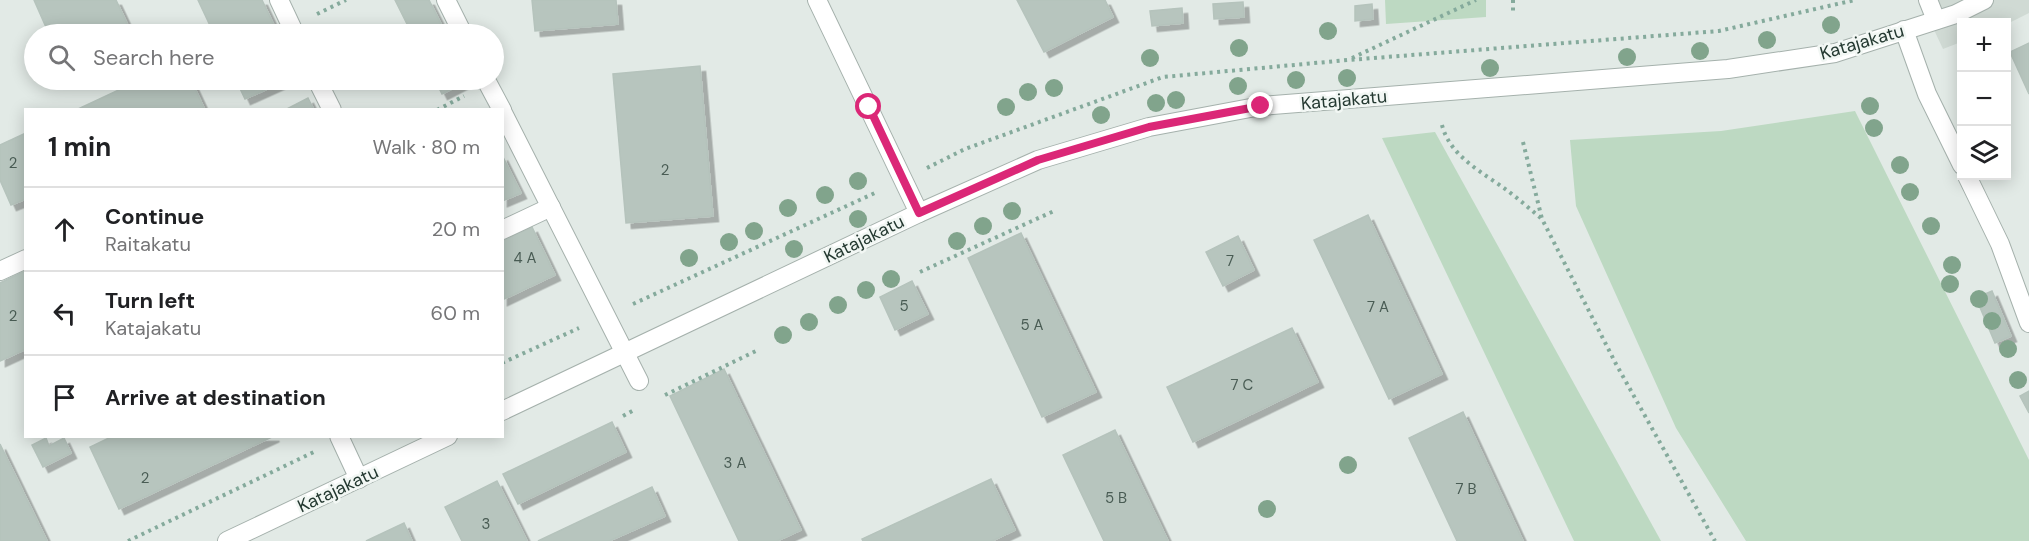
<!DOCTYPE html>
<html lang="en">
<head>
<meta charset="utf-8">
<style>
	:root { --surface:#fff; --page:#f2f2f2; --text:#202124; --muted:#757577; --line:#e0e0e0 }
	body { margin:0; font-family:"DM Sans",sans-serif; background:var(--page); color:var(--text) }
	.controls { position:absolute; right:18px; top:18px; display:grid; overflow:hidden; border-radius:0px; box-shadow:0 3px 15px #0003 }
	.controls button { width:54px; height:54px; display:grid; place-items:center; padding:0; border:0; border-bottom:2px solid var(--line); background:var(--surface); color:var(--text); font:30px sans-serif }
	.stop { position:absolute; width:18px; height:18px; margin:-14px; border:4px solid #db2777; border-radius:50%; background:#fff }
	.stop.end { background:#db2777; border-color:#fff; box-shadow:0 2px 6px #0008 }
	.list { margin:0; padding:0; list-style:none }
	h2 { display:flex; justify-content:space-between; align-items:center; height:78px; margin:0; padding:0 24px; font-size:26px }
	h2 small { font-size:20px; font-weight:400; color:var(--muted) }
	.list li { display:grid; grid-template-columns:39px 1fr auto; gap:18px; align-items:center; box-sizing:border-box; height:84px; padding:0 24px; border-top:2px solid var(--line) }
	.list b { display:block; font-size:22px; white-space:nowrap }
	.list p { margin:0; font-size:20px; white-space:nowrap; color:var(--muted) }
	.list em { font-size:20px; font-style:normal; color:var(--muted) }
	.icon { flex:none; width:33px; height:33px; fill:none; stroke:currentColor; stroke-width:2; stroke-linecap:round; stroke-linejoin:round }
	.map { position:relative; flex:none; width:2029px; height:541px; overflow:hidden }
	.search { position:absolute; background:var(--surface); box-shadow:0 3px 15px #0003; left:24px; top:24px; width:480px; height:66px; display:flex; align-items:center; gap:15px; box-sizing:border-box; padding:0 21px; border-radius:33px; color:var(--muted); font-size:22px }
	.panel { position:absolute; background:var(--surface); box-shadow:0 3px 15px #0003; left:24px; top:108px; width:480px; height:330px; border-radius:0px }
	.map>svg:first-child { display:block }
	.built { fill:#d0dad4 }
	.green { fill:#bdd9c2 }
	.building { fill:#b7c5be; stroke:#b5c3bc; stroke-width:1.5; filter:url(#shadow) }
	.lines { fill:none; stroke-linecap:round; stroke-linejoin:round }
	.minor-casing { stroke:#a5b1ac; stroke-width:20 }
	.path { stroke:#85aa9c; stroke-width:4; stroke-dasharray:3 4.5; stroke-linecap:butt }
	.minor { stroke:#fff; stroke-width:18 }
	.tree { fill:#81a48c }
	.route { stroke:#db2777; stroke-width:8 }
	.labels { text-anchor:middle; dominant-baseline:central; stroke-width:5; stroke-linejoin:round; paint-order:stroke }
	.number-label { font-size:15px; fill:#495c54 }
	.street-label { font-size:18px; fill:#243931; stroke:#f2f7f4 }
</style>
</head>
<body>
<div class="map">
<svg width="2029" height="541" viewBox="0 0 2029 541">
	<defs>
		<filter id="shadow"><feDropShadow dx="5.5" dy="5.5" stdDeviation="0" flood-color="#0004"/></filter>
	</defs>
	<rect width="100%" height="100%" fill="#e2eae6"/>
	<polygon class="built" points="1920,0 2029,0 2029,13 2007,24 1962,22 1961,42 1943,49"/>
	<g class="green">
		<polygon points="1385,0 1486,0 1486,17 1386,24"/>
		<polygon points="1855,111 2029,460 2029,541 1746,541 1676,428 1576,206 1570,140 1721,131"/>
		<polygon points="1435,132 1661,541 1574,541 1382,138"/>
	</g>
	<g class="building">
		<polygon points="34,0 116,0 132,34 49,34"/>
		<polygon points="198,0 262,0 278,34 214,34"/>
		<polygon points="395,0 429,0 446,34 412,34"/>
		<polygon points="532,0 616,0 618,24 535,31"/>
		<polygon points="1017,0 1105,0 1113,17 1044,52"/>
		<polygon points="1243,2 1244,17 1214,19 1213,4"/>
		<polygon points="1372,4 1373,19 1355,21 1355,6"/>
		<polygon points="1182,8 1183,23 1152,26 1150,11"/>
		<polygon points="2029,43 2029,94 2010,52"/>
		<polygon points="700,66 713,216 626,223 613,74"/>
		<polygon points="140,80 191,80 205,110 76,110"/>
		<polygon points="236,80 287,80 245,99"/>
		<polygon points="435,80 469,80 442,94"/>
		<polygon points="308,98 314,110 285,110"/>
		<polygon points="26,133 26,199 11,205 0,180 0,145"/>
		<polygon points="502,155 521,193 502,201"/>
		<polygon points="1368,215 1442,374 1389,399 1314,240"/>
		<polygon points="532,227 555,275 502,300 502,241"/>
		<polygon points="1021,233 1096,392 1042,417 968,258"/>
		<polygon points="1238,236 1254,270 1223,286 1206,252"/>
		<polygon points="25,271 26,349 0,361 0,283"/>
		<polygon points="912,281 928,314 895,330 880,297"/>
		<polygon points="1992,291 2011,336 1995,343 1976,298"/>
		<polygon points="1292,328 1318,382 1193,442 1167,387"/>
		<polygon points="724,369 801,530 777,541 739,541 670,396"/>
		<polygon points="2029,391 2029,413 2020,396"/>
		<polygon points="1463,412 1523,541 1457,541 1409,438"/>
		<polygon points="612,422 626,452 518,504 503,474"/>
		<polygon points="1115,430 1168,541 1104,541 1063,455"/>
		<polygon points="113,436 274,436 119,509 90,447"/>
		<polygon points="46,438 49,446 64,438 71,453 43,467 32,445"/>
		<polygon points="0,444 47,541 0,541"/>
		<polygon points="991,479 1015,530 992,541 863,541 862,539"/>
		<polygon points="497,481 527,541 462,541 445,507"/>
		<polygon points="652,487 665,516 609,541 538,541"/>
		<polygon points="404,523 412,541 366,541"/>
	</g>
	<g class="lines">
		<g class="minor-casing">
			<g id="minor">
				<polyline points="279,0 295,34"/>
				<polyline points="446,0 463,34"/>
				<polyline points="817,0 919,213"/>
				<polyline points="1928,0 1936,20"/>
				<polyline points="1904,30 1927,94 1962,165"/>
				<polyline points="317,80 332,110"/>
				<polyline points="486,80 502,110"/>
				<polyline points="502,111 639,381"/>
				<polyline points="1967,176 2000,244 2029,323"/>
				<polyline points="502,230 551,207"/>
				<polyline points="0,271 26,259"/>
				<polyline points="502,411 919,213 1038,160 1149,127 1261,106 1728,69 1835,53 1956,14 1984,0"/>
				<polyline points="339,436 359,479"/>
				<polyline points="227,541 448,436"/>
			</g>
		</g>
		<g class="path">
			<polyline points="1513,0 1513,12"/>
			<polyline points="317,14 346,0"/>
			<polyline points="1352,58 1476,0"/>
			<polyline points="437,110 464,96"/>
			<path d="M 1442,125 C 1450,157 1484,173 1508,191 C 1520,200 1531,210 1542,219"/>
			<polyline points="1523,142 1542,219 1616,364 1715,541"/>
			<polyline points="927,168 965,149 1163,77 1348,60 1719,31 1855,0"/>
			<polyline points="920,272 1054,211"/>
			<polyline points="633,304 877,192"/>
			<polyline points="502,363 579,328"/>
			<polyline points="665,395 756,351"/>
			<polyline points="623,416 634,410"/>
			<polyline points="128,541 316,451"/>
		</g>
		<use href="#minor" class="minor"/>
	</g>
	<g class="tree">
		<circle cx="1831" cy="25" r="9"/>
		<circle cx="1328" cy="31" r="9"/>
		<circle cx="1767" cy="40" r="9"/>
		<circle cx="1239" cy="48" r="9"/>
		<circle cx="1700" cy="51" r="9"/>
		<circle cx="1627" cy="57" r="9"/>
		<circle cx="1150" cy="58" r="9"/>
		<circle cx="1490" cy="68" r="9"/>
		<circle cx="1347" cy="78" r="9"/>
		<circle cx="1296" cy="80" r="9"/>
		<circle cx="1238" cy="86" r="9"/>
		<circle cx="1054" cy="88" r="9"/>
		<circle cx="1028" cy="92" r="9"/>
		<circle cx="1176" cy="100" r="9"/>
		<circle cx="1156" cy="103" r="9"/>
		<circle cx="1870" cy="106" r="9"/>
		<circle cx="1006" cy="107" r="9"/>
		<circle cx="1101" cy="115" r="9"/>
		<circle cx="1874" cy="128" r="9"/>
		<circle cx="1900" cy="165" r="9"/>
		<circle cx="858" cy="181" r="9"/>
		<circle cx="1910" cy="192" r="9"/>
		<circle cx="825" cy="195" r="9"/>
		<circle cx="788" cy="208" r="9"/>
		<circle cx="1012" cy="211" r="9"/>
		<circle cx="858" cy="219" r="9"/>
		<circle cx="983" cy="226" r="9"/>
		<circle cx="1931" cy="226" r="9"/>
		<circle cx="754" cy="231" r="9"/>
		<circle cx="957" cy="241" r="9"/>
		<circle cx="729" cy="242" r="9"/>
		<circle cx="794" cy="249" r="9"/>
		<circle cx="689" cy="258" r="9"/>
		<circle cx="1952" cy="265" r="9"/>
		<circle cx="891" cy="279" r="9"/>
		<circle cx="1950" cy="284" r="9"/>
		<circle cx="866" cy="290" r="9"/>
		<circle cx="1979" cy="299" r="9"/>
		<circle cx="838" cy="305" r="9"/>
		<circle cx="1992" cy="321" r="9"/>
		<circle cx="809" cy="322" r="9"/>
		<circle cx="783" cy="335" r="9"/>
		<circle cx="2008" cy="349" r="9"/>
		<circle cx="2018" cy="380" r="9"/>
		<circle cx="1348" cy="465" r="9"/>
		<circle cx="1267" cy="509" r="9"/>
	</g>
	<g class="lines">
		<polyline class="route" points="869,107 919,213 1038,160 1149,127 1261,106"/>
	</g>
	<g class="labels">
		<g class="number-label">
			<text x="13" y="163">2</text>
			<text x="665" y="170">2</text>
			<text x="525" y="258">4 A</text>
			<text x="1230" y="261">7</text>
			<text x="904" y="306">5</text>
			<text x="1378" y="307">7 A</text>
			<text x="13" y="316">2</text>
			<text x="1032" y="325">5 A</text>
			<text x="1242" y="385">7 C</text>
			<text x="735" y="463">3 A</text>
			<text x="145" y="478">2</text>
			<text x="1466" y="489">7 B</text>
			<text x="1116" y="498">5 B</text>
			<text x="486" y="524">3</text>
		</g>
		<g class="street-label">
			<text transform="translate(1862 42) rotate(-16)">Katajakatu</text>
			<text transform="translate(1344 100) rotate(-5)">Katajakatu</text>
			<text transform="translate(864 239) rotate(-26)">Katajakatu</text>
			<text transform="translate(338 489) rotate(-25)">Katajakatu</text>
		</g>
	</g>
</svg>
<div class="controls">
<button>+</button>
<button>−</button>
<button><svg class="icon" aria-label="layers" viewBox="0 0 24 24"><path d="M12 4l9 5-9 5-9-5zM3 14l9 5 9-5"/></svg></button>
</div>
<div class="stop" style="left:869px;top:107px"></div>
<div class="stop end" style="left:1261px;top:106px"></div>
<div class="search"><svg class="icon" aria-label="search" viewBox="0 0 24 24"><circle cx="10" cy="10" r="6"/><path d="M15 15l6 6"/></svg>Search here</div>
<section class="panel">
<h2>1 min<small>Walk · 80 m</small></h2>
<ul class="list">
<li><svg class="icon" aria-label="ahead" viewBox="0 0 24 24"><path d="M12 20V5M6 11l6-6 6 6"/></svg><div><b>Continue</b><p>Raitakatu</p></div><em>20 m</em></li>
<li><svg class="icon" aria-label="left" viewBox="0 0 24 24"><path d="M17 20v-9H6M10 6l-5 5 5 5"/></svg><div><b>Turn left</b><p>Katajakatu</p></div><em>60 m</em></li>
<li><svg class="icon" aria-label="arrive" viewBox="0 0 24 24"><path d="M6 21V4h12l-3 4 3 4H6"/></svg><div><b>Arrive at destination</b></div></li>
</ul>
</section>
</div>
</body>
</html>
